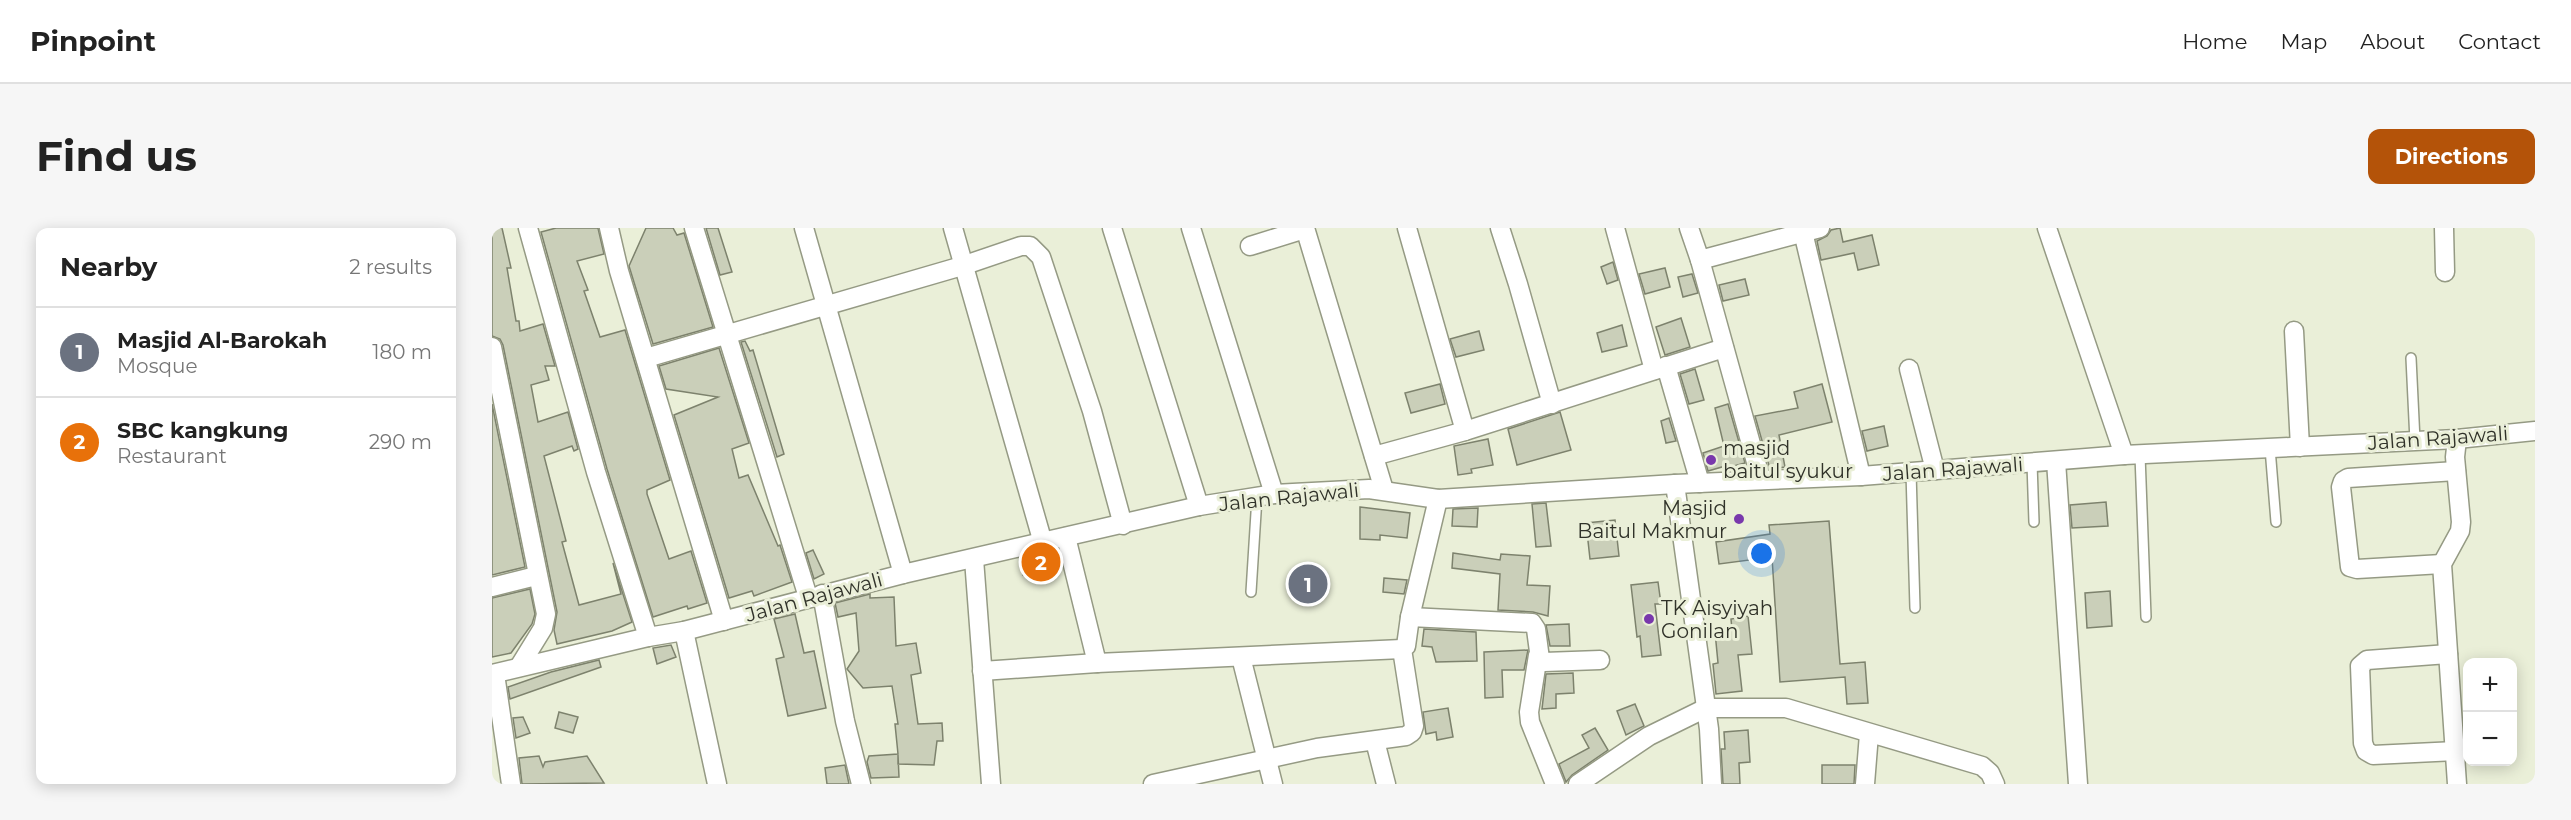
<!DOCTYPE html>
<html lang="en">
<head>
<meta charset="utf-8">
<style>
	:root { --surface:#fff; --page:#f6f6f6; --text:#222; --muted:#767676; --line:#e0e0e0; --accent:#b45309 }
	body { margin:0; font-family:Montserrat,sans-serif; background:var(--page); color:var(--text) }
	.controls { position:absolute; right:18px; bottom:18px; display:grid; overflow:hidden; border-radius:12px; box-shadow:0 3px 15px #0003 }
	.controls button { width:54px; height:54px; display:grid; place-items:center; padding:0; border:0; border-bottom:2px solid var(--line); background:var(--surface); color:var(--text); font:30px sans-serif }
	.you { position:absolute; left:1270px; top:326px; width:21px; height:21px; margin:-15px; border:4px solid #fff; border-radius:50%; background:#1a73e8; box-shadow:0 0 0 9px #1a73e833 }
	.badge { display:grid; place-items:center; width:39px; height:39px; border-radius:50%; background:var(--accent); color:#fff; font-size:20px; font-weight:700 }
	.pin { position:absolute; translate:-50% -50%; border:3px solid #fff; box-shadow:0 2px 6px #0006 }
	.list { margin:0; padding:0; list-style:none }
	h2 { display:flex; justify-content:space-between; align-items:center; height:78px; margin:0; padding:0 24px; font-size:26px }
	h2 small { font-size:20px; font-weight:400; color:var(--muted) }
	.list li { display:grid; grid-template-columns:39px 1fr auto; gap:18px; align-items:center; box-sizing:border-box; height:90px; padding:0 24px; border-top:2px solid var(--line) }
	.list b { display:block; font-size:22px; white-space:nowrap }
	.list p { margin:0; font-size:20px; white-space:nowrap; color:var(--muted) }
	.list em { font-size:20px; font-style:normal; color:var(--muted) }
	.map { position:relative; flex:none; width:2043px; height:556px; overflow:hidden; border-radius:12px }
	header { display:flex; align-items:center; gap:36px; box-sizing:border-box; height:84px; padding:0 30px; background:var(--surface); border-bottom:2px solid var(--line) }
	header strong { font-size:28px }
	nav { display:flex; gap:33px; margin-inline-start:auto; font-size:21px }
	.intro { display:flex; align-items:center; justify-content:space-between; box-sizing:border-box; height:144px; padding:0 36px }
	h1 { margin:0; font-size:42px }
	.button { padding:15px 27px; border-radius:12px; background:var(--accent); color:#fff; font-size:21px; font-weight:700 }
	main { display:flex; gap:36px; padding:0 36px }
	aside { flex:1; background:var(--surface); border-radius:12px; box-shadow:0 3px 15px #0003 }
	.map>svg:first-child { display:block }
	.building { fill:#cacfb9; stroke:#7d826d; stroke-width:1.5 }
	.lines { fill:none; stroke-linecap:round; stroke-linejoin:round }
	.service-casing { stroke:#959a84; stroke-width:12 }
	.minor-casing { stroke:#959a84; stroke-width:21 }
	.service { stroke:#fff; stroke-width:9 }
	.minor { stroke:#fff; stroke-width:18 }
	.poi-dot { fill:#7938ac; stroke:#eaefd8; stroke-width:2 }
	.labels { text-anchor:middle; dominant-baseline:central; stroke-width:6; stroke-linejoin:round; paint-order:stroke }
	.street-label { font-size:20px; fill:#303229; stroke:#eaefd8 }
	.poi-label { font-size:20px; fill:#303229; stroke:#eaefd8; text-anchor:start }
</style>
</head>
<body>
<header>
<strong>Pinpoint</strong>
<nav><a>Home</a><a>Map</a><a>About</a><a>Contact</a></nav>
</header>
<div class="intro"><h1>Find us</h1><a class="button">Directions</a></div>
<main>
<aside>
<h2>Nearby<small>2 results</small></h2>
<ul class="list">
<li><span class="badge" style="background:#6b7280">1</span><div><b>Masjid Al-Barokah</b><p>Mosque</p></div><em>180 m</em></li>
<li><span class="badge" style="background:#e8710a">2</span><div><b>SBC kangkung</b><p>Restaurant</p></div><em>290 m</em></li>
</ul>
</aside>
<div class="map">
<svg width="2043" height="556" viewBox="0 0 2043 556">
	<rect width="100%" height="100%" fill="#eaefd8"/>
	<g class="building">
		<polygon points="0,0 10,0 19,40 15,40 24,93 27,93 28,103 51,96 63,138 53,138 57,152 39,157 46,194 76,184 86,221 82,223 80,218 52,228 74,313 70,314 87,377 129,366 121,335 140,394 120,403 65,416 62,402 65,384 11,117 8,111 0,108"/>
		<polygon points="64,0 106,0 112,26 85,33 96,62 92,63 108,109 133,102 178,252 155,262 155,266 177,331 199,323 215,375 196,381 195,378 161,389 115,241 49,4"/>
		<polygon points="154,0 181,0 185,7 192,5 221,99 161,116 137,38"/>
		<polygon points="214,0 226,0 240,44 228,47"/>
		<polygon points="1348,0 1351,14 1380,7 1387,37 1366,42 1362,25 1329,32 1325,13 1335,8 1339,2"/>
		<polygon points="1121,34 1126,52 1115,56 1109,39"/>
		<polygon points="1173,40 1178,59 1153,66 1147,46"/>
		<polygon points="1200,46 1206,65 1191,69 1186,49"/>
		<polygon points="1253,51 1257,67 1231,73 1227,57"/>
		<polygon points="1189,90 1198,119 1173,127 1164,99"/>
		<polygon points="1130,97 1135,118 1110,124 1105,105"/>
		<polygon points="987,103 992,122 964,129 958,111"/>
		<polygon points="253,113 258,123 261,122 292,226 285,229 249,114"/>
		<polygon points="227,120 257,215 240,221 247,250 256,247 286,318 288,317 300,354 262,368 260,363 237,370 182,187 226,169 174,161 167,138"/>
		<polygon points="1203,141 1212,172 1197,176 1188,146"/>
		<polygon points="948,156 953,176 919,185 913,165"/>
		<polygon points="1330,156 1340,194 1287,207 1293,239 1278,241 1263,188 1306,180 1302,164"/>
		<polygon points="0,176 33,339 0,347"/>
		<polygon points="1236,176 1253,235 1238,239 1237,237 1216,243 1211,225 1232,218 1223,180"/>
		<polygon points="1068,184 1079,222 1025,237 1016,201"/>
		<polygon points="1177,190 1184,213 1174,215 1169,193"/>
		<polygon points="1392,198 1396,218 1375,223 1370,203"/>
		<polygon points="996,211 1001,237 979,241 980,245 966,247 962,218"/>
		<polygon points="1614,274 1616,298 1580,300 1578,277"/>
		<polygon points="1054,275 1059,318 1044,319 1040,276"/>
		<polygon points="868,279 918,285 915,310 888,307 888,312 868,311"/>
		<polygon points="986,280 985,299 960,298 961,281"/>
		<polygon points="1123,292 1127,328 1098,331 1094,295"/>
		<polygon points="1337,293 1348,436 1373,434 1376,475 1355,476 1353,449 1288,454 1280,329 1227,336 1224,314 1278,306 1277,297"/>
		<polygon points="321,322 332,346 322,351 314,325"/>
		<polygon points="566,322 569,340 531,347 528,331"/>
		<polygon points="961,325 1008,332 1009,326 1038,328 1035,357 1058,358 1056,388 1041,384 1006,382 1008,346 960,340"/>
		<polygon points="892,350 915,352 912,366 891,364"/>
		<polygon points="1166,354 1169,376 1163,376 1169,427 1150,429 1148,408 1145,409 1139,357"/>
		<polygon points="38,361 43,386 40,396 19,425 0,429 0,370"/>
		<polygon points="1618,363 1620,398 1595,400 1593,365"/>
		<polygon points="378,366 378,370 402,369 404,418 424,415 429,445 419,447 426,496 450,495 451,513 445,513 442,537 406,536 406,527 407,549 379,550 375,534 377,528 406,526 403,496 406,496 400,458 371,460 355,441 367,423 364,385 346,389 343,375"/>
		<polygon points="303,386 312,425 322,423 334,480 296,488 284,431 292,429 282,391"/>
		<polygon points="1256,388 1260,426 1246,427 1250,463 1224,466 1221,436 1226,435 1223,404 1240,402 1239,391"/>
		<polygon points="1077,396 1078,418 1058,418 1054,397"/>
		<polygon points="932,401 984,404 985,433 944,434 940,419 930,418"/>
		<polygon points="179,417 184,429 165,436 161,420"/>
		<polygon points="1036,422 1032,442 1010,442 1011,469 993,470 992,424"/>
		<polygon points="107,432 109,439 18,471 16,459 59,444"/>
		<polygon points="1081,445 1082,465 1064,466 1064,480 1050,481 1054,446"/>
		<polygon points="1143,476 1152,498 1134,507 1125,483"/>
		<polygon points="956,480 961,509 945,512 944,504 934,506 931,484"/>
		<polygon points="67,484 86,489 81,505 63,500"/>
		<polygon points="31,489 38,505 24,510 21,490"/>
		<polygon points="1103,500 1116,522 1080,547 1074,554 1067,536 1097,520 1090,507"/>
		<polygon points="1256,502 1258,534 1247,535 1248,556 1231,556 1229,521 1233,521 1232,504"/>
		<polygon points="47,528 51,539 53,534 95,528 112,555 30,556 27,530"/>
		<polygon points="353,537 357,556 335,556 333,540"/>
		<polygon points="1330,537 1363,537 1362,556 1330,556"/>
	</g>
	<g class="lines">
		<g class="service-casing">
			<g id="service">
				<polyline points="1919,130 1923,213"/>
				<polyline points="1778,220 1784,294"/>
				<polyline points="1648,227 1654,389"/>
				<polyline points="1540,235 1542,294"/>
				<polyline points="1419,244 1423,380"/>
				<polyline points="759,364 765,269"/>
			</g>
		</g>
		<g class="minor-casing">
			<g id="minor">
				<polyline points="36,0 104,244 156,409"/>
				<polyline points="117,0 127,43 232,393"/>
				<polyline points="202,0 316,369"/>
				<polyline points="312,0 411,346"/>
				<polyline points="461,0 551,315"/>
				<polyline points="620,0 707,278"/>
				<polyline points="699,0 782,266"/>
				<polyline points="813,0 892,262"/>
				<polyline points="915,0 973,203"/>
				<polyline points="1008,0 1026,56 1060,176"/>
				<polyline points="1123,0 1162,142"/>
				<polyline points="1197,0 1208,32 1328,0"/>
				<polyline points="1555,0 1632,227"/>
				<polyline points="1952,0 1953,44"/>
				<polyline points="1311,4 1369,248"/>
				<polyline points="758,18 813,1"/>
				<polyline points="1208,32 1269,252"/>
				<polyline points="1802,103 1808,219"/>
				<polyline points="0,119 54,386 51,400 27,439"/>
				<polyline points="154,130 470,38 529,18 538,18 549,29 600,183 631,297"/>
				<polyline points="1174,138 1208,255"/>
				<polyline points="1417,141 1443,242"/>
				<polyline points="1965,211 1963,229 1969,294 1968,303 1950,336 1965,556"/>
				<polyline points="882,228 973,203 1232,120"/>
				<polyline points="1564,233 1586,556"/>
				<polyline points="1183,256 1217,501 1220,556"/>
				<polyline points="574,309 605,435"/>
				<polyline points="482,331 499,556"/>
				<polyline points="1950,336 1865,341 1858,339 1849,259 1851,253 1856,250 1964,243"/>
				<polyline points="0,359 44,348"/>
				<polyline points="330,366 353,493 369,556"/>
				<polyline points="918,389 1040,395 1044,401 1048,431 1052,434 1108,432"/>
				<polyline points="192,403 225,556"/>
				<polyline points="1956,426 1875,432 1868,438 1871,515 1874,523 1881,527 1964,523"/>
				<polyline points="1046,427 1037,484 1038,494 1063,556"/>
				<polyline points="749,429 781,556"/>
				<polyline points="490,443 605,435 910,421"/>
				<polyline points="0,446 156,409 192,403 411,346 707,278 782,266 877,261 946,271 1183,256 1369,248 1632,227 1965,211 2043,203"/>
				<polyline points="3,446 19,556"/>
				<polyline points="883,513 894,556"/>
				<polyline points="661,556 825,520 914,508 920,504 922,498 910,421 914,418 918,389 946,271"/>
				<polyline points="1086,556 1157,508 1214,480 1294,480 1490,538 1498,545 1503,556"/>
				<polyline points="1373,556 1377,506"/>
			</g>
		</g>
		<use href="#service" class="service"/>
		<use href="#minor" class="minor"/>
	</g>
	<g class="poi-dot">
		<circle cx="1219" cy="232" r="6"/>
		<circle cx="1247" cy="291" r="6"/>
		<circle cx="1157" cy="391" r="6"/>
	</g>
	<g class="labels">
		<g class="street-label">
			<text transform="translate(1946 210) rotate(-4)">Jalan Rajawali</text>
			<text transform="translate(1461 241) rotate(-4)">Jalan Rajawali</text>
			<text transform="translate(797 269) rotate(-6)">Jalan Rajawali</text>
			<text transform="translate(322 369) rotate(-15)">Jalan Rajawali</text>
		</g>
		<g class="poi-label">
			<text x="1231" y="220">masjid<tspan x="1231" dy="23">baitul syukur</tspan></text>
			<text x="1235" y="280" text-anchor="end">Masjid<tspan x="1235" dy="23">Baitul Makmur</tspan></text>
			<text x="1169" y="380">TK Aisyiyah<tspan x="1169" dy="23">Gonilan</tspan></text>
		</g>
	</g>
</svg>
<div class="controls">
<button>+</button>
<button>−</button>
</div>
<div class="you"></div>
<div class="pin badge" style="left:816px;top:356px;background:#6b7280">1</div>
<div class="pin badge" style="left:549px;top:334px;background:#e8710a">2</div>
</div>
</main>
</body>
</html>
